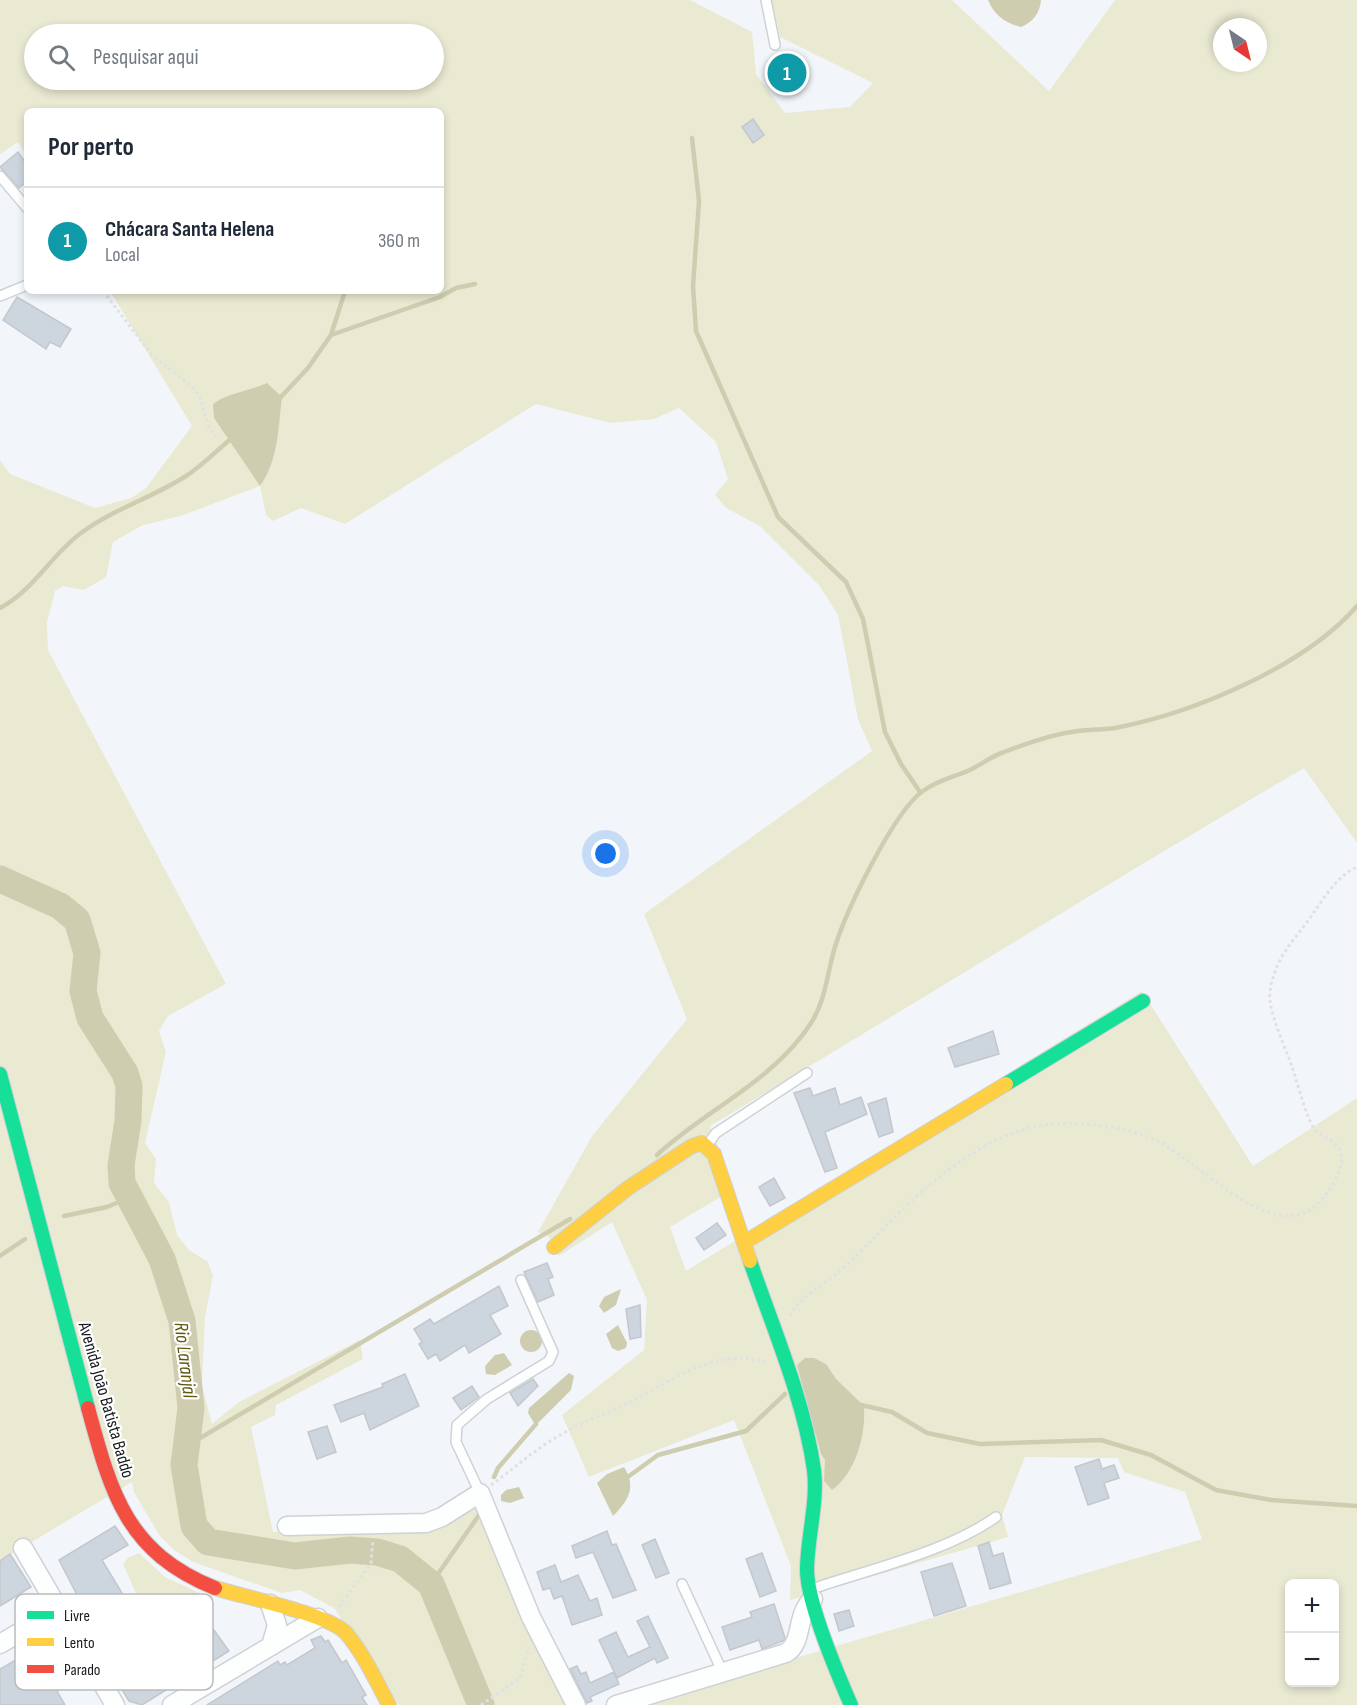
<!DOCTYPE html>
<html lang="pt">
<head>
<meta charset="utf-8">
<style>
	:root { --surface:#fff; --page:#f2f2f3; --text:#1f2937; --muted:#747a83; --line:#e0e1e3; --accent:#63666b }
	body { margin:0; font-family:"Sofia Sans Condensed",sans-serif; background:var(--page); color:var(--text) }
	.controls { position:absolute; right:18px; bottom:18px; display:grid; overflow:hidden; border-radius:9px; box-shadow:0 3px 9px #0003 }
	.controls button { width:54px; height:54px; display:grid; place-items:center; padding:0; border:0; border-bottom:2px solid var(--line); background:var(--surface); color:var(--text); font:30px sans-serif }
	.compass { position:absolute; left:1213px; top:18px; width:54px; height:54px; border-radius:50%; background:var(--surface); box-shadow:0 3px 9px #0003; rotate:145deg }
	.you { position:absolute; left:606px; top:854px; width:21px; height:21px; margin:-15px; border:4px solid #fff; border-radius:50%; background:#1a73e8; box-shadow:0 0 0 9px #1a73e833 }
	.badge { display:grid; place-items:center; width:39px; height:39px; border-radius:50%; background:var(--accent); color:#fff; font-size:20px; font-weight:700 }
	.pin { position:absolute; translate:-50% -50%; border:3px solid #fff; box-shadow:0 2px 6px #0006 }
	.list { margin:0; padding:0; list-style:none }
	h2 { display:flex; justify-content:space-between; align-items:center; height:78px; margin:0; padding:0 24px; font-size:26px }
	h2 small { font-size:20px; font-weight:400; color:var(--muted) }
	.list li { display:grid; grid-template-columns:39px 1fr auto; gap:18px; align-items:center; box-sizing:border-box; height:108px; padding:0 24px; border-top:2px solid var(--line) }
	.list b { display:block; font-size:22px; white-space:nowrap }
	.list p { margin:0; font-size:20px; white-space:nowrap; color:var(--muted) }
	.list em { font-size:20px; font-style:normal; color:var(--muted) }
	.icon { flex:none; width:33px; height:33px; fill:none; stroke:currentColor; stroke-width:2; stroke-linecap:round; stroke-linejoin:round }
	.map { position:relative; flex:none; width:1357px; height:1705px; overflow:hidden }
	.search { position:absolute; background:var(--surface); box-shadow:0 3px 9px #0003; left:24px; top:24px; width:420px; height:66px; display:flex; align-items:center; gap:15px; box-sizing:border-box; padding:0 21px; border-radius:33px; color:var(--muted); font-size:22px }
	.panel { position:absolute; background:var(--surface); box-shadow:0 3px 9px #0003; left:24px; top:108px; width:420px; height:186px; border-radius:9px }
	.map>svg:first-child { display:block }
	.green { fill:#eaead3; fill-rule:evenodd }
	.water { fill:#cfcdaf }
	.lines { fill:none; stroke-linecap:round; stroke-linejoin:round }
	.stream { stroke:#cfcdaf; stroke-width:4.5 }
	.river { stroke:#cfcdaf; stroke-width:27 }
	.building { fill:#cdd5de; stroke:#c4c7cb; stroke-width:1.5 }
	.lane-casing { stroke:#ced1d6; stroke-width:12 }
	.street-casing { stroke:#ced1d6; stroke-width:21 }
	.fast-casing { stroke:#ced1d6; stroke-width:16 }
	.slow-casing { stroke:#ced1d6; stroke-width:16 }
	.jam-casing { stroke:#ced1d6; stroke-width:16 }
	.path { stroke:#e0e1e2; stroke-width:3; stroke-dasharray:3 3; stroke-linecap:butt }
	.lane { stroke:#fdfefe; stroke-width:9 }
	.street { stroke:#fdfefe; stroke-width:18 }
	.fast { stroke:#16e098; stroke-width:14 }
	.slow { stroke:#ffcf43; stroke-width:14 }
	.jam { stroke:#f24e42; stroke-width:14 }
	.labels { text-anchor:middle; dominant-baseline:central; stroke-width:4.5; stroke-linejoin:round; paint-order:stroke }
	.street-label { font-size:18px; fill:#16191d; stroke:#fff }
	.water-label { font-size:20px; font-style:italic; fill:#61590f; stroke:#fff }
	.key { fill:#fff; stroke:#b9babb; stroke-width:1.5 }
	.key-label { font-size:16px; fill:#16191d }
</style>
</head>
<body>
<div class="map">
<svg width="1357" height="1705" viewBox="0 0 1357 1705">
	<rect width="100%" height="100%" fill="#f2f6fb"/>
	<g class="green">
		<path d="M 0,0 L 690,0 L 752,32 L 756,74 L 785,113 L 850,107 L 873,83 L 780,37 L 771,0 L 952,0 L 1049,91 L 1115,0 L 1357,0 L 1357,843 L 1304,768 C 1105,885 908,1008 710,1126 L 734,1189 L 670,1227 L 686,1271 L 1142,991 L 1253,1166 L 1357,1098 L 1357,1705 L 635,1705 L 1202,1539 L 1185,1492 L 1124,1472 L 1118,1458 L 1025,1457 L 1002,1515 L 1008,1537 L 790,1600 L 791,1566 L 734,1420 L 589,1477 L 562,1415 L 644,1350 L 647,1300 L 612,1222 L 559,1256 L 548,1236 L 538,1232 L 592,1136 L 687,1019 L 644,914 L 872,751 L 858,719 L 838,615 L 819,585 L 760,526 L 726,508 L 715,495 L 728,479 L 716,442 L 679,408 L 654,419 L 610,423 L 536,404 L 345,524 L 301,508 L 273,521 L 266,515 L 260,486 L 181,516 L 143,525 L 113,542 L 106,577 L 84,590 L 63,586 L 55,591 L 47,622 L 48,650 L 226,984 L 168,1016 L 159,1031 L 166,1052 L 145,1143 L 156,1159 L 154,1183 L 169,1202 L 177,1235 L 189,1250 L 208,1262 L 213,1276 L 205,1317 L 202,1385 L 212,1424 L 239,1402 L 360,1340 L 363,1359 L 276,1405 L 275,1415 L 251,1427 L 273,1532 L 428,1533 L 477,1502 L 565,1705 L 399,1705 L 334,1608 L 300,1590 L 282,1593 L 193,1562 L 174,1550 L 159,1535 L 134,1492 L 132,1482 L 0,1561 L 0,460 L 10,474 L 95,508 L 131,498 L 146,488 L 192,426 L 110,291 L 441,291 L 441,111 L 27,111 L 27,156 L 18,142 L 0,154 ZM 1222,27 L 1258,27 L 1258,63 L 1222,63 ZM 34,34 L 434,34 L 434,80 L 34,80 ZM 1290,1584 L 1334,1584 L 1334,1682 L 1290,1682 Z"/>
		<polygon points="139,1553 165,1577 206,1596 212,1618 205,1624 149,1606 143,1609 123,1564 129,1557"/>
	</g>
	<g class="water">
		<path d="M 988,0 L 1041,0 C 1040,13 1033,22 1021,27 C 1005,23 994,15 988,0 Z"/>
		<path d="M 267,383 L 282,397 C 278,428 279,459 260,486 L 214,418 L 213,405 C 220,395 253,390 267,383 Z"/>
		<polygon points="621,1289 616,1305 604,1313 599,1306 604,1297"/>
		<polygon points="618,1325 627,1343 626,1348 618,1351 612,1348 606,1334"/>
		<circle cx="531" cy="1341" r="11"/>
		<polygon points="504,1353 512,1365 495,1375 486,1374 485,1366 495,1355"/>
		<path d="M 805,1358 L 814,1358 L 826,1364 L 836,1379 L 864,1406 C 866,1434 856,1473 832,1490 L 824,1481 L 825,1460 L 821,1454 L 797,1365 Z"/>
		<polygon points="569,1373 574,1376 571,1390 538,1423 534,1423 528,1413 529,1408"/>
		<path d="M 624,1467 C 637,1487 628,1501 613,1516 L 597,1483 L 607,1474 Z"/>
		<polygon points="519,1487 524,1498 510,1503 501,1501 501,1495 506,1490"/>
	</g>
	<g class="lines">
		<g class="stream">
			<polyline points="692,138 699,201 693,286 696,331 778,517 846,582 863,619 885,732 901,764 920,792"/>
			<polyline points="331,335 345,291"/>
			<polyline points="278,400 308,368 331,335 440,297 456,288 475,284"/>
			<path d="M 0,608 C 32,592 52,554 81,533 C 113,509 152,498 186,476 C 203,465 217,450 232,438"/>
			<path d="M 657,1155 C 705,1110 774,1081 811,1023 C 826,1000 827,973 835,947 C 846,911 894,811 923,791 C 938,780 954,777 970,770 C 982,764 992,756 1004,752 C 1025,744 1050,735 1072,732 C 1086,729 1101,730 1115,728 C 1193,713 1304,667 1357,606"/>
			<polyline points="64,1216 107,1207 128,1198"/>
			<polyline points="0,1256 25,1239"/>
			<polyline points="861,1405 892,1412 927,1433 980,1444 1101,1440 1151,1455 1216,1490 1271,1500 1357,1506"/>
			<polyline points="185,1447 570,1219"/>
			<polyline points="494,1477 498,1468 536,1424"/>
			<polyline points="625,1479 658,1455 746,1431 785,1394"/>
			<polyline points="431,1584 479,1515"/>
		</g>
		<polyline class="river" points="0,879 60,906 77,920 87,953 83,991 90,1018 125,1073 129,1086 128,1121 121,1165 122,1183 162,1259 182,1321 191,1408 184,1465 194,1526 208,1542 295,1556 350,1550 377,1552 400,1559 431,1584 481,1705"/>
	</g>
	<g class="building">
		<polygon points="781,55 806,76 793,91 768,70"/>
		<polygon points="753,119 764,135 753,143 742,127"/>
		<polygon points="18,152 27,165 27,181 19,188 0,167"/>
		<polygon points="17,297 71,329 60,347 50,342 46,349 3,320"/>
		<polygon points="993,1031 999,1054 955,1067 948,1048"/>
		<polygon points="810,1088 813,1096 835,1088 840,1105 861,1097 867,1114 825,1132 837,1168 825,1172 794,1093"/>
		<polygon points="886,1098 893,1132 879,1137 868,1104"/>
		<polygon points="774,1178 785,1198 770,1206 759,1187"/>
		<polygon points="717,1223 726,1235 704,1250 696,1238"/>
		<polygon points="547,1263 553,1277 548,1279 554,1295 538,1302 524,1272"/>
		<polygon points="499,1286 508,1306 490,1315 501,1334 469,1353 465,1345 440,1361 436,1354 428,1359 419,1344 422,1342 414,1329 430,1319 434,1324"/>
		<polygon points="640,1305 641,1337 630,1339 626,1309"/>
		<polygon points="405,1374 419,1406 370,1430 364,1413 341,1422 334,1405 383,1387 382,1384"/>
		<polygon points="533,1379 538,1386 518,1406 510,1393"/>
		<polygon points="472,1386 479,1397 461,1410 453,1398"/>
		<polygon points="327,1426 336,1452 317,1459 308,1432"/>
		<polygon points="1099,1459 1102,1469 1114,1465 1119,1478 1104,1483 1109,1498 1088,1505 1075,1467"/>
		<polygon points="115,1526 128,1545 102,1560 125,1598 115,1604 127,1624 152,1608 181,1618 192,1637 211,1626 229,1651 142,1705 129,1701 115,1678 106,1662 114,1657 91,1620 95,1617 81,1594 77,1595 59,1560"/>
		<polygon points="607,1531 612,1545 616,1544 636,1590 613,1598 593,1552 576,1558 572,1546"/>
		<polygon points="655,1539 669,1573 656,1578 642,1545"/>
		<polygon points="989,1542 993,1556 1003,1553 1011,1583 990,1589 978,1546"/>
		<polygon points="762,1553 776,1591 760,1597 746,1559"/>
		<polygon points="10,1554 31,1587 0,1606 0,1561"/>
		<polygon points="952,1563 966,1606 934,1616 921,1572"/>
		<polygon points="555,1565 561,1582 578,1575 590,1601 597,1598 602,1615 572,1625 562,1596 554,1599 550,1588 543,1590 537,1572"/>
		<polygon points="774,1604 785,1638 783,1641 762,1649 759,1640 730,1650 722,1627 752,1617 750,1612"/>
		<polygon points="849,1610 854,1626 839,1631 834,1614"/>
		<polygon points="648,1616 668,1658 657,1663 655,1658 617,1678 599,1640 616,1632 628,1657 650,1647 637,1621"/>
		<polygon points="321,1636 325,1642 328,1640 342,1663 346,1660 366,1695 362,1697 367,1705 207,1705 278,1661 280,1665 285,1662 287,1665 315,1648 311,1640"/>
		<polygon points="52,1639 76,1679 57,1691 65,1705 0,1705 0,1669"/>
		<polygon points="577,1666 581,1674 586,1672 590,1683 614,1672 619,1684 590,1697 592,1701 587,1703 570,1669"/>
	</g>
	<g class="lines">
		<g class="lane-casing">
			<g id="lane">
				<polyline points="766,0 775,45"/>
				<polyline points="0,176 27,208"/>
				<polyline points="0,296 27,285"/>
				<polyline points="708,1144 716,1133 807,1073"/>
				<polyline points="480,1493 456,1442 457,1425 487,1399 549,1361 553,1352 521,1280"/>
				<polyline points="682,1584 722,1671"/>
				<path d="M 812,1589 C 870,1569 947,1552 996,1517"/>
			</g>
		</g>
		<g class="street-casing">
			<g id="street">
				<polyline points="287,1526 426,1523 442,1517 480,1493 531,1617 576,1705"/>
				<polyline points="23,1548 115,1705"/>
				<polyline points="270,1604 277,1625 271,1646"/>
				<polyline points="0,1644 59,1609"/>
				<polyline points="172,1705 318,1618"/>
				<path d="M 616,1705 L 786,1653 C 804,1643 795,1614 813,1599"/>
			</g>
		</g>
		<g class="fast-casing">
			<g id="fast">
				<polyline points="0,1074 88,1408"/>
				<polyline points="1006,1084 1143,1001"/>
				<path d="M 750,1261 C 773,1328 804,1399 814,1470 C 818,1503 807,1538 807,1571 C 808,1604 837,1673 851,1705"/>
			</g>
		</g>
		<g class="slow-casing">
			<g id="slow">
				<polyline points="745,1242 1006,1084"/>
				<polyline points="554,1247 628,1188 692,1146 702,1143 714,1154 750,1261"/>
				<path d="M 215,1588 C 244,1597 328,1614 346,1633 C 364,1654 376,1681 389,1705"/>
			</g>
		</g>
		<g class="jam-casing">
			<path id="jam" d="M 88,1408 C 111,1493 126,1552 215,1588"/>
		</g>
		<g class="path">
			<polyline points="103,291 152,355 195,389 200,397 209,428 218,440"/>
			<path d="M 790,1316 C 799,1298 814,1291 830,1279 C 846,1266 861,1251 875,1237 C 916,1194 977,1137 1038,1126 C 1073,1120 1116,1125 1149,1137 C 1192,1153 1267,1244 1314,1207 C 1326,1198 1345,1170 1341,1154 C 1337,1138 1320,1139 1313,1127 C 1303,1107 1298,1084 1291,1064 C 1284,1044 1273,1022 1270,1001 C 1269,993 1271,983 1274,975 C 1280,953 1299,934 1312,915 C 1324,898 1337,876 1357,867"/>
			<path d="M 491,1485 C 515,1468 536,1448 562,1434 C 583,1421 606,1414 628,1403 C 672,1381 713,1347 765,1362"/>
			<polyline points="339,1607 371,1563 373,1540"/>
			<polyline points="481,1705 520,1678 529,1647"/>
		</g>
		<use href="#lane" class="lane"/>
		<use href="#street" class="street"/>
		<use href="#fast" class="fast"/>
		<use href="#slow" class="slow"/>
		<use href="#jam" class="jam"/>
	</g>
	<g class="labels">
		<g class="street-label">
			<text transform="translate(106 1400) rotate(74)">Avenida João Batista Baddo</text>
		</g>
		<g class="water-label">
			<text transform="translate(185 1360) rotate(83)">Rio Laranjal</text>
		</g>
	</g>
	<rect x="15" y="1594" width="198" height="96" rx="9" class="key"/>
	<rect x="27" y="1611" width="27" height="8" fill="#16e098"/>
	<rect x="27" y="1638" width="27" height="8" fill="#ffcf43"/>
	<rect x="27" y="1665" width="27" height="8" fill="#f24e42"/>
	<g class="key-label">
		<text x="64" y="1621">Livre</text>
		<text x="64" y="1648">Lento</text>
		<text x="64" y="1675">Parado</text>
	</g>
</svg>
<div class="controls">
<button>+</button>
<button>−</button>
</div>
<svg class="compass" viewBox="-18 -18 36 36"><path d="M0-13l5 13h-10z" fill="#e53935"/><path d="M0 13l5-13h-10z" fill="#747a83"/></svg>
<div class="you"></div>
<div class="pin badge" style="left:787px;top:73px;background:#0f9aa8">1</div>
<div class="search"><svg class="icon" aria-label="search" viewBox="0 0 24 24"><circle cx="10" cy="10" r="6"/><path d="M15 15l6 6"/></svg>Pesquisar aqui</div>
<section class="panel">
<h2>Por perto<small></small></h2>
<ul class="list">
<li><span class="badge" style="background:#0f9aa8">1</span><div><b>Chácara Santa Helena</b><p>Local</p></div><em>360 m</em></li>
</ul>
</section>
</div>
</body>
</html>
